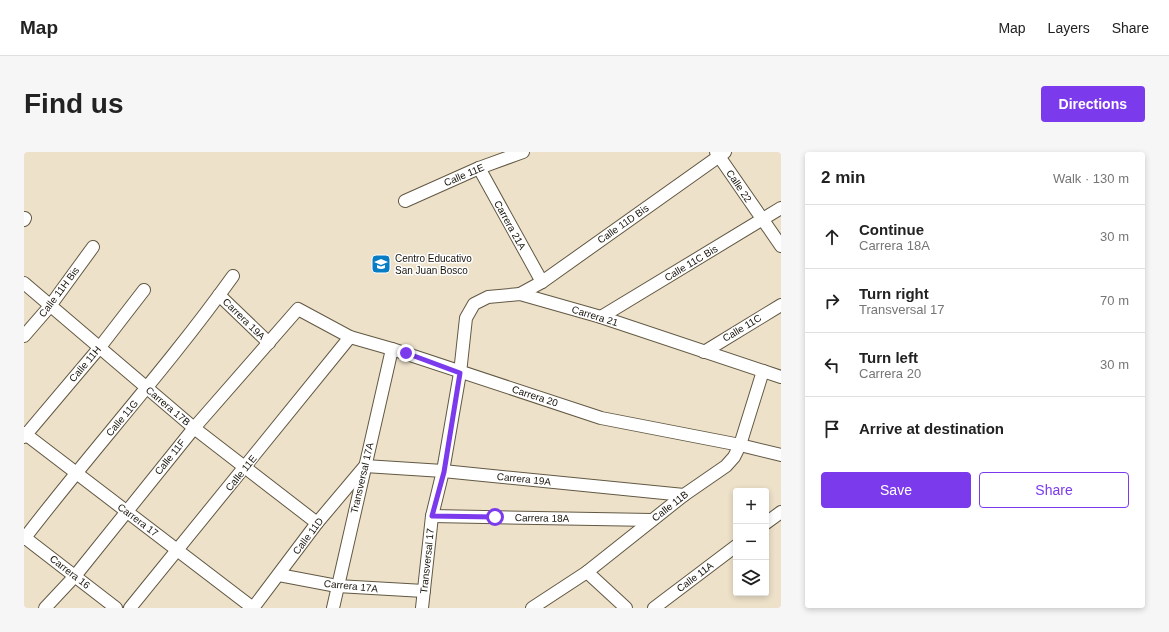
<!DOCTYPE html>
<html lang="en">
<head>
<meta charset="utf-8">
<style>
	:root { --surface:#fff; --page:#f6f6f6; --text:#222; --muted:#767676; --line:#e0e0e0; --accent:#7c3aed }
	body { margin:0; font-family:Arial,sans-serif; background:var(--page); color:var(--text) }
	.controls { position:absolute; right:12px; bottom:12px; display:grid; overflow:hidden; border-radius:4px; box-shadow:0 2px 6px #0003 }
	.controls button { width:36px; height:36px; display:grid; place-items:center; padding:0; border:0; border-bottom:1px solid var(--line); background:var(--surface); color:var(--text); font:20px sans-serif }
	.stop { position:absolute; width:12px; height:12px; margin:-9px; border:3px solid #7c3aed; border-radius:50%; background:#fff }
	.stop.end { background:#7c3aed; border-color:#fff; box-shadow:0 1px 4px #0008 }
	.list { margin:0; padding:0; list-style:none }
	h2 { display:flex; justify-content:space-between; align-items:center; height:52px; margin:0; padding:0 16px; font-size:17px }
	h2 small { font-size:13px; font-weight:400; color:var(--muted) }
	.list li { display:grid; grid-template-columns:26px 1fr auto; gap:12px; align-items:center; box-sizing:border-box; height:64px; padding:0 16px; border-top:1px solid var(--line) }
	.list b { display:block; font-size:15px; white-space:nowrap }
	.list p { margin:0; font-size:13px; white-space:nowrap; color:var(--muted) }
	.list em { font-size:13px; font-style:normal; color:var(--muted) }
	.actions { display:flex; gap:8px; padding:12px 16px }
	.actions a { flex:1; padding:9px 0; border:1px solid var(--accent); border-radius:4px; text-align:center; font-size:14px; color:var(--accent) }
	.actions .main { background:var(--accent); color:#fff }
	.icon { flex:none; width:22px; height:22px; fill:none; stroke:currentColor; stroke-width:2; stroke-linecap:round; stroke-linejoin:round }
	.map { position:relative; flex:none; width:757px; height:456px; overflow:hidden; border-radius:4px }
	header { display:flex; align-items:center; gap:24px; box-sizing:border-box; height:56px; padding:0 20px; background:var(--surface); border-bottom:1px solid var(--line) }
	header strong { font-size:19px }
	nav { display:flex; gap:22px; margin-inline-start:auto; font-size:14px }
	.intro { display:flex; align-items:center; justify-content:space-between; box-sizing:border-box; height:96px; padding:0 24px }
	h1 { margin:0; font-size:28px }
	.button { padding:10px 18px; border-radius:4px; background:var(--accent); color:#fff; font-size:14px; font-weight:700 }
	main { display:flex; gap:24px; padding:0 24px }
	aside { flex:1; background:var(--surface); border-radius:4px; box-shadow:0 2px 6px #0003 }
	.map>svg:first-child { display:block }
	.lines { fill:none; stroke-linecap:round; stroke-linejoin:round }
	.minor-casing { stroke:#625843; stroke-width:14 }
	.minor { stroke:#fff; stroke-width:12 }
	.route { stroke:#7c3aed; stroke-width:5 }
	.labels { text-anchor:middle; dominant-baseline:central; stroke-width:3; stroke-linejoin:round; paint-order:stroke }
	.street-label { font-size:10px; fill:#17130b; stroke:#fff }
	.poi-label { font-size:10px; fill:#17130b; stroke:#fff; text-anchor:start }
</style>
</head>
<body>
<header>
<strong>Map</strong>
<nav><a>Map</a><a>Layers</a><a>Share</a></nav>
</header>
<div class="intro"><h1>Find us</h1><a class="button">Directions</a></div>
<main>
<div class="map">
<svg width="757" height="456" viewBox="0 0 757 456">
	<rect width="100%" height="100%" fill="#ede1c9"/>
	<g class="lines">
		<g class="minor-casing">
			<g id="minor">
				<polyline points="692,0 757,94"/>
				<polyline points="455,16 518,130"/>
				<polyline points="381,49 455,16 499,0"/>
				<polyline points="0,68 1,66"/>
				<polyline points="0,131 170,276 293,371"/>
				<polyline points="496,142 518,130 701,0"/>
				<polyline points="195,143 245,191"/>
				<polyline points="577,165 757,56"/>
				<polyline points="0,184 26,154 69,95"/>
				<polyline points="680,200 757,153"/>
				<polyline points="0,281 229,456"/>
				<polyline points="0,285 76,195 120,138"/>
				<polyline points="408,364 628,368"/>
				<polyline points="742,371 757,360"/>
				<polyline points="0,385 92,456"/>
				<path d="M 0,387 C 68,298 144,215 209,124"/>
				<polyline points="563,420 602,456"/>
				<polyline points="255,423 313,434 400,439"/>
				<polyline points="21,456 51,424 170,276 274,157 326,185 368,197 577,266 716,293 757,303"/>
				<polyline points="106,456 326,185"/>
				<polyline points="229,456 293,371 341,314 419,319 660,343"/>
				<polyline points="309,456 368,197"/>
				<polyline points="398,456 408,364 419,319 436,221 442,166 450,152 464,145 496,142 577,165 757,225"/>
				<polyline points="508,456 563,420 660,343 702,314 710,305 716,293 739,219"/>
				<polyline points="630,456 712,394"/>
			</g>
		</g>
		<use href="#minor" class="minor"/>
	</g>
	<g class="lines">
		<polyline class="route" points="382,201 436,221 420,320 408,364 471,365"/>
	</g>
	<defs>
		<g id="school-square" transform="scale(1)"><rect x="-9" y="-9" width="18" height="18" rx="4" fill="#087cc5" stroke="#fff"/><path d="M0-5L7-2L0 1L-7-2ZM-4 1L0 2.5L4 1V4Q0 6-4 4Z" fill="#fff"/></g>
	</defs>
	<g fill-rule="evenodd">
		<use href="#school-square" x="357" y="112"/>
	</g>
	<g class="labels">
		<g class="street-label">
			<text transform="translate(440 23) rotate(-23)">Calle 11E</text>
			<text transform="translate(715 34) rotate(56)">Calle 22</text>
			<text transform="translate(599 72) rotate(-35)">Calle 11D Bis</text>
			<text transform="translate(486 73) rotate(61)">Carrera 21A</text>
			<text transform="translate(667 111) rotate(-31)">Calle 11C Bis</text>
			<text transform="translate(35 140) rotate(-53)">Calle 11H Bis</text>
			<text transform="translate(571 164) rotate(17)">Carrera 21</text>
			<text transform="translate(220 167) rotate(44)">Carrera 19A</text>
			<text transform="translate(718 176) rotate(-31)">Calle 11C</text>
			<text transform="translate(61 212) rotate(-50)">Calle 11H</text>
			<text transform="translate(511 244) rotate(18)">Carrera 20</text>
			<text transform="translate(144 254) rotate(40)">Carrera 17B</text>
			<text transform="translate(98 266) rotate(-50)">Calle 11G</text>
			<text transform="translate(146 305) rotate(-51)">Calle 11F</text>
			<text transform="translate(217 321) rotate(-51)">Calle 11E</text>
			<text transform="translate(338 326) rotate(-77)">Transversal 17A</text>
			<text transform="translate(500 327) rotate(6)">Carrera 19A</text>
			<text transform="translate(646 354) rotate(-38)">Calle 11B</text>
			<text transform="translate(518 366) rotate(1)">Carrera 18A</text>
			<text transform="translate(114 368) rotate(37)">Carrera 17</text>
			<text transform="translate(284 384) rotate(-53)">Calle 11D</text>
			<text transform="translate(403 409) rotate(-84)">Transversal 17</text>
			<text transform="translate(46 420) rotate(38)">Carrera 16</text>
			<text transform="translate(671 425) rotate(-37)">Calle 11A</text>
			<text transform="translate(327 434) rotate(6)">Carrera 17A</text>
		</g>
		<g class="poi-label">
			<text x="371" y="106">Centro Educativo<tspan x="371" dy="12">San Juan Bosco</tspan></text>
		</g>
	</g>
</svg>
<div class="controls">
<button>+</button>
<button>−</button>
<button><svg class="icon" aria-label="layers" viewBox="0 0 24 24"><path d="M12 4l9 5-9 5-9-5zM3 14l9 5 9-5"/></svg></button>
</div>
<div class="stop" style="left:471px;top:365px"></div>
<div class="stop end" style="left:382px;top:201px"></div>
</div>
<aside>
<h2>2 min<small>Walk · 130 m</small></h2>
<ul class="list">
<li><svg class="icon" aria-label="ahead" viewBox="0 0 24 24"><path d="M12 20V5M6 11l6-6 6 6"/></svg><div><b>Continue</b><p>Carrera 18A</p></div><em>30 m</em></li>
<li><svg class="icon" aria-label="right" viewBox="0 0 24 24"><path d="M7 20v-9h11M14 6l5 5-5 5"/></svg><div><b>Turn right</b><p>Transversal 17</p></div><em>70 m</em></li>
<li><svg class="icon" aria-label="left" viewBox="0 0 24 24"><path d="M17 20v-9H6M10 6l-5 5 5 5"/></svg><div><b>Turn left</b><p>Carrera 20</p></div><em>30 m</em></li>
<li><svg class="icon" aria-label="arrive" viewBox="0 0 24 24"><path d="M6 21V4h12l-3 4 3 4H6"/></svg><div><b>Arrive at destination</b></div></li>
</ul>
<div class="actions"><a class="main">Save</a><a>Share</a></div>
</aside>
</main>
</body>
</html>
